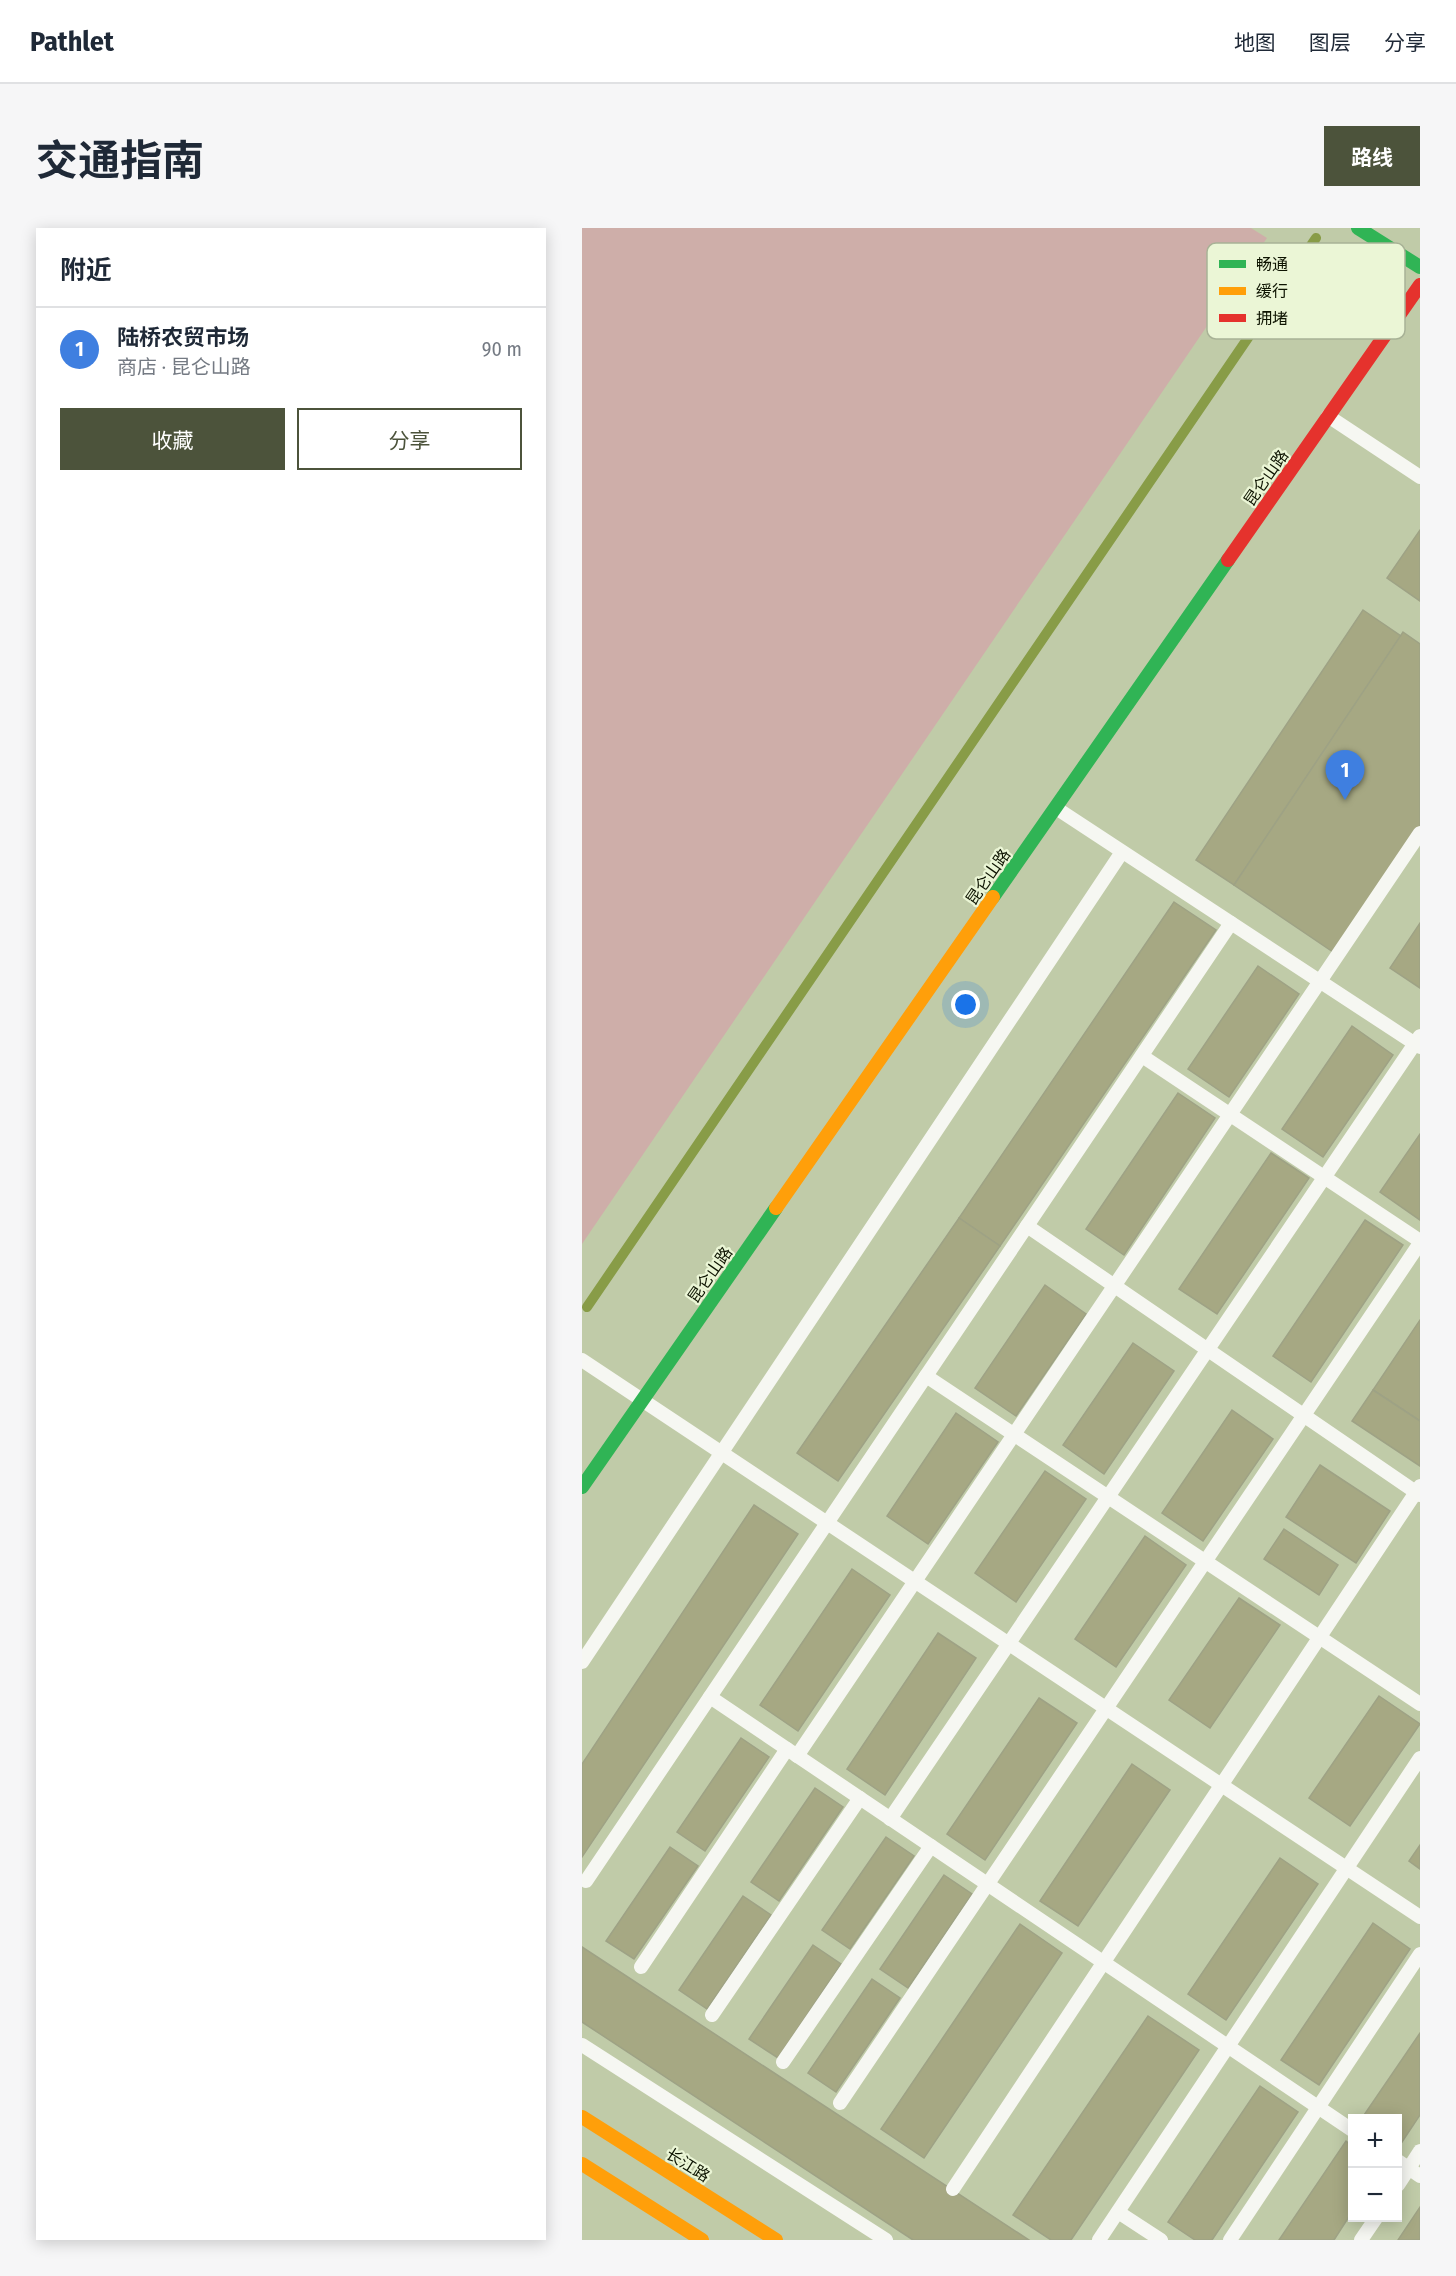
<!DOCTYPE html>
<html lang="zh">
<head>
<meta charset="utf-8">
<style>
	:root { --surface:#fff; --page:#f6f6f7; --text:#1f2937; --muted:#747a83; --line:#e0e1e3; --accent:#4c533b }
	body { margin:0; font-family:"Fira Sans Condensed","Noto Sans SC",sans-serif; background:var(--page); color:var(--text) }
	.controls { position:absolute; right:18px; bottom:18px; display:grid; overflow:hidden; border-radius:0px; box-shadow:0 3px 15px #0003 }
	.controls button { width:54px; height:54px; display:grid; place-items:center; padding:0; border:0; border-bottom:2px solid var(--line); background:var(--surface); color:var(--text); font:30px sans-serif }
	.you { position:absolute; left:384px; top:777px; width:21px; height:21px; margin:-15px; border:4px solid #fff; border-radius:50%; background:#1a73e8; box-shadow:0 0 0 9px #1a73e833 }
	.badge { display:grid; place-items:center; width:39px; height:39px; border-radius:50%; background:var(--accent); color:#fff; font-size:20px; font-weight:700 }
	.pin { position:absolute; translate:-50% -50px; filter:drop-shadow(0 2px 3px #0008) }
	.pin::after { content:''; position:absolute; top:32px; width:21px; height:18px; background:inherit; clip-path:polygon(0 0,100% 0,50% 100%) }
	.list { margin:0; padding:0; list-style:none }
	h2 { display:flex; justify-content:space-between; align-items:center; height:78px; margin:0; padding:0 24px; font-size:26px }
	h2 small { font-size:20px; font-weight:400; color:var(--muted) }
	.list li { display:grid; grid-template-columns:39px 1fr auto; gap:18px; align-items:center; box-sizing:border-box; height:84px; padding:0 24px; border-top:2px solid var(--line) }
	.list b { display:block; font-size:22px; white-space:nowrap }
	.list p { margin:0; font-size:20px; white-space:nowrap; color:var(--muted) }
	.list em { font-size:20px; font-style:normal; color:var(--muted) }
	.actions { display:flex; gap:12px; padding:18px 24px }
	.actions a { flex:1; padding:14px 0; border:2px solid var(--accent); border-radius:0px; text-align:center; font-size:21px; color:var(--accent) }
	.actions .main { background:var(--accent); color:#fff }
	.map { position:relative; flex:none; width:838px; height:2012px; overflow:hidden; border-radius:0px }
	header { display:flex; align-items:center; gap:36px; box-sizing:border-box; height:84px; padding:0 30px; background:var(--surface); border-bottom:2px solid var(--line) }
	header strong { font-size:28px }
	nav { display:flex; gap:33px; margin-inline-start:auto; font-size:21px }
	.intro { display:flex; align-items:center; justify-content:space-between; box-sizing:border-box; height:144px; padding:0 36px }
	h1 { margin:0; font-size:42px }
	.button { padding:15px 27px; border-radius:0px; background:var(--accent); color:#fff; font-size:21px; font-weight:700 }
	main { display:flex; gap:36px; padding:0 36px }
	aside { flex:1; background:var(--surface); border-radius:0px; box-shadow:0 3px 15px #0003 }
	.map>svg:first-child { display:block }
	.green { fill:#ceaea9 }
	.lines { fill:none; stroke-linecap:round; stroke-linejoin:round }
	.stream { stroke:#889c47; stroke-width:10 }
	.building { fill:#a6a883; stroke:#9ea285; stroke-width:1.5 }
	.lane { stroke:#f6f7f2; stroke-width:14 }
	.fast { stroke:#30b455; stroke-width:14 }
	.slow { stroke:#ff9f0a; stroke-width:14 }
	.jam { stroke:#e5322d; stroke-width:14 }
	.labels { text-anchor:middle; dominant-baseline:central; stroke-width:4.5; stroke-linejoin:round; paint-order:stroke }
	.street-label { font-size:16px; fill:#0d1300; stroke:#ebf6d6 }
	.key { fill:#ebf6d6; stroke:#a8b296; stroke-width:1.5 }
	.key-label { font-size:16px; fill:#0d1300 }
</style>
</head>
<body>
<header>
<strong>Pathlet</strong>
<nav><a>地图</a><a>图层</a><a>分享</a></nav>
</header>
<div class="intro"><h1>交通指南</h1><a class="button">路线</a></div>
<main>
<aside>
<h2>附近<small></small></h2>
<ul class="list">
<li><span class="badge" style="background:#3f7fe0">1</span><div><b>陆桥农贸市场</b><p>商店 · 昆仑山路</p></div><em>90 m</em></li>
</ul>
<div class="actions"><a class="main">收藏</a><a>分享</a></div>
</aside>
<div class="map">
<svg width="838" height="2012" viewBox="0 0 838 2012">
	<rect width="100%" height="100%" fill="#c0cba8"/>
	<polygon class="green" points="0,0 669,0 685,10 0,1016"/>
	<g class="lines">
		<polyline class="stream" points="5,1079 734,10"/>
	</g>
	<g class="building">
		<polygon points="838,302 838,373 805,350"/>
		<polygon points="781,382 819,408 652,657 614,632"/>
		<polygon points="821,404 838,416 838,601 754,726 652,657"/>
		<polygon points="592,674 634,702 418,1018 377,990"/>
		<polygon points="838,695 838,760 808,740"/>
		<polygon points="676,738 717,766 647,869 606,841"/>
		<polygon points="770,798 811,827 741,929 700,901"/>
		<polygon points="596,865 633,890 542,1027 504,1001"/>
		<polygon points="838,906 838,992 798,964"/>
		<polygon points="689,925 727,950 635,1086 597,1061"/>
		<polygon points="377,990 418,1018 256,1253 215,1225"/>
		<polygon points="783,992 821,1017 729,1154 691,1128"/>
		<polygon points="463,1057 504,1086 434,1188 393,1160"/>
		<polygon points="838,1092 838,1193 791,1162"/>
		<polygon points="551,1115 592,1143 522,1246 481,1217"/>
		<polygon points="791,1162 838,1193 838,1238 770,1193"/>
		<polygon points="650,1182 691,1211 621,1313 580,1285"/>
		<polygon points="374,1185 416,1214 346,1316 305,1288"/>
		<polygon points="738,1237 808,1283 774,1335 704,1289"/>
		<polygon points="463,1243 504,1271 434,1374 393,1345"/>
		<polygon points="172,1277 216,1306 0,1629 0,1536"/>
		<polygon points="702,1301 756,1337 737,1367 682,1331"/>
		<polygon points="563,1308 604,1337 534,1439 493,1411"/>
		<polygon points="270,1341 308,1367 216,1503 178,1477"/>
		<polygon points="657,1370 698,1397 628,1500 587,1472"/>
		<polygon points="356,1405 394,1430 303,1567 265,1541"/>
		<polygon points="797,1468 838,1496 768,1598 727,1570"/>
		<polygon points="457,1470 495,1495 403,1632 365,1606"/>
		<polygon points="159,1510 187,1529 123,1623 95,1604"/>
		<polygon points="550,1536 588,1562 496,1698 458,1673"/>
		<polygon points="233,1560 261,1579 197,1673 169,1654"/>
		<polygon points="304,1609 332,1628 268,1721 240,1702"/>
		<polygon points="838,1617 838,1641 827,1633"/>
		<polygon points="88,1619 116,1638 52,1731 24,1713"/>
		<polygon points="698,1630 736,1656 644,1792 606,1766"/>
		<polygon points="362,1647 390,1666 326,1760 298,1741"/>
		<polygon points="161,1668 189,1687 125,1781 97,1762"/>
		<polygon points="791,1695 828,1721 737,1857 699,1832"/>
		<polygon points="438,1696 480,1725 342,1930 299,1901"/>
		<polygon points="231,1717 259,1736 196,1830 167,1811"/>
		<polygon points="0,1719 447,2012 331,2012 0,1794"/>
		<polygon points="290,1751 318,1770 254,1864 226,1845"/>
		<polygon points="566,1788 617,1822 489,2012 469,2012 431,1987"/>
		<polygon points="838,1805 838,1887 818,1917 816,1915 816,1890 780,1890"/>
		<polygon points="678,1858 716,1884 630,2012 613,2012 586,1994"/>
		<polygon points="764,1913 770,1918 770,1984 752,2012 697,2012"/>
		<polygon points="838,1979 838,2012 816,2012"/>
	</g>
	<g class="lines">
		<g class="lane">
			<polyline points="746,188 838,249"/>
			<polyline points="474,580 838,819"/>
			<polyline points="560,828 838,1013"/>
			<polyline points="445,998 838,1267"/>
			<polyline points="0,1132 838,1689"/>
			<polyline points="344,1148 838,1476"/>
			<polyline points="0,1434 540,624"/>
			<polyline points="128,1469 770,1902"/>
			<polyline points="215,1528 838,605"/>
			<polyline points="308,1591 838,808"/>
			<polyline points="4,1653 649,695"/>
			<polyline points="59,1739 205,1521"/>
			<polyline points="130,1787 278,1570"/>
			<polyline points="0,1817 304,2012"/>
			<polyline points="201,1834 349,1618"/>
			<polyline points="258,1875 838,1015"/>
			<polyline points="816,1933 838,1948"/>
			<polyline points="816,1957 838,1923"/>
			<polyline points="371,1961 838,1258"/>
			<polyline points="536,1984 579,2012"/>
			<polyline points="517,2012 838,1530"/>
			<polyline points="648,2012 838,1726"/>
			<polyline points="779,2012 794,1990"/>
		</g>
		<g class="fast">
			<polyline points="776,0 838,39"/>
			<polyline points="411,669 646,332"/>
			<polyline points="0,1259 194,980"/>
		</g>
		<g class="slow">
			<polyline points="194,980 411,669"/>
			<polyline points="0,1889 194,2012"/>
			<polyline points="0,1936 120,2012"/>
		</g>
		<polyline class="jam" points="646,332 838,57"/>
	</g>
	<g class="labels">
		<g class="street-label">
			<text transform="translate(684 250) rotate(-55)">昆仑山路</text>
			<text transform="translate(406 649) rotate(-55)">昆仑山路</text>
			<text transform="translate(128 1047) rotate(-55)">昆仑山路</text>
			<text transform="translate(106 1937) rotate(32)">长江路</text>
		</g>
	</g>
	<rect x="625" y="15" width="198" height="96" rx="9" class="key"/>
	<rect x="637" y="32" width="27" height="8" fill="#30b455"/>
	<rect x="637" y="59" width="27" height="8" fill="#ff9f0a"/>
	<rect x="637" y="86" width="27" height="8" fill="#e5322d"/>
	<g class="key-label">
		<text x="674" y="42">畅通</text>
		<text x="674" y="69">缓行</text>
		<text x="674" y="96">拥堵</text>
	</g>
</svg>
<div class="controls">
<button>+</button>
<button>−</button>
</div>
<div class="you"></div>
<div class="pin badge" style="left:763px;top:572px;background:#3f7fe0">1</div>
</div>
</main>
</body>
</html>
